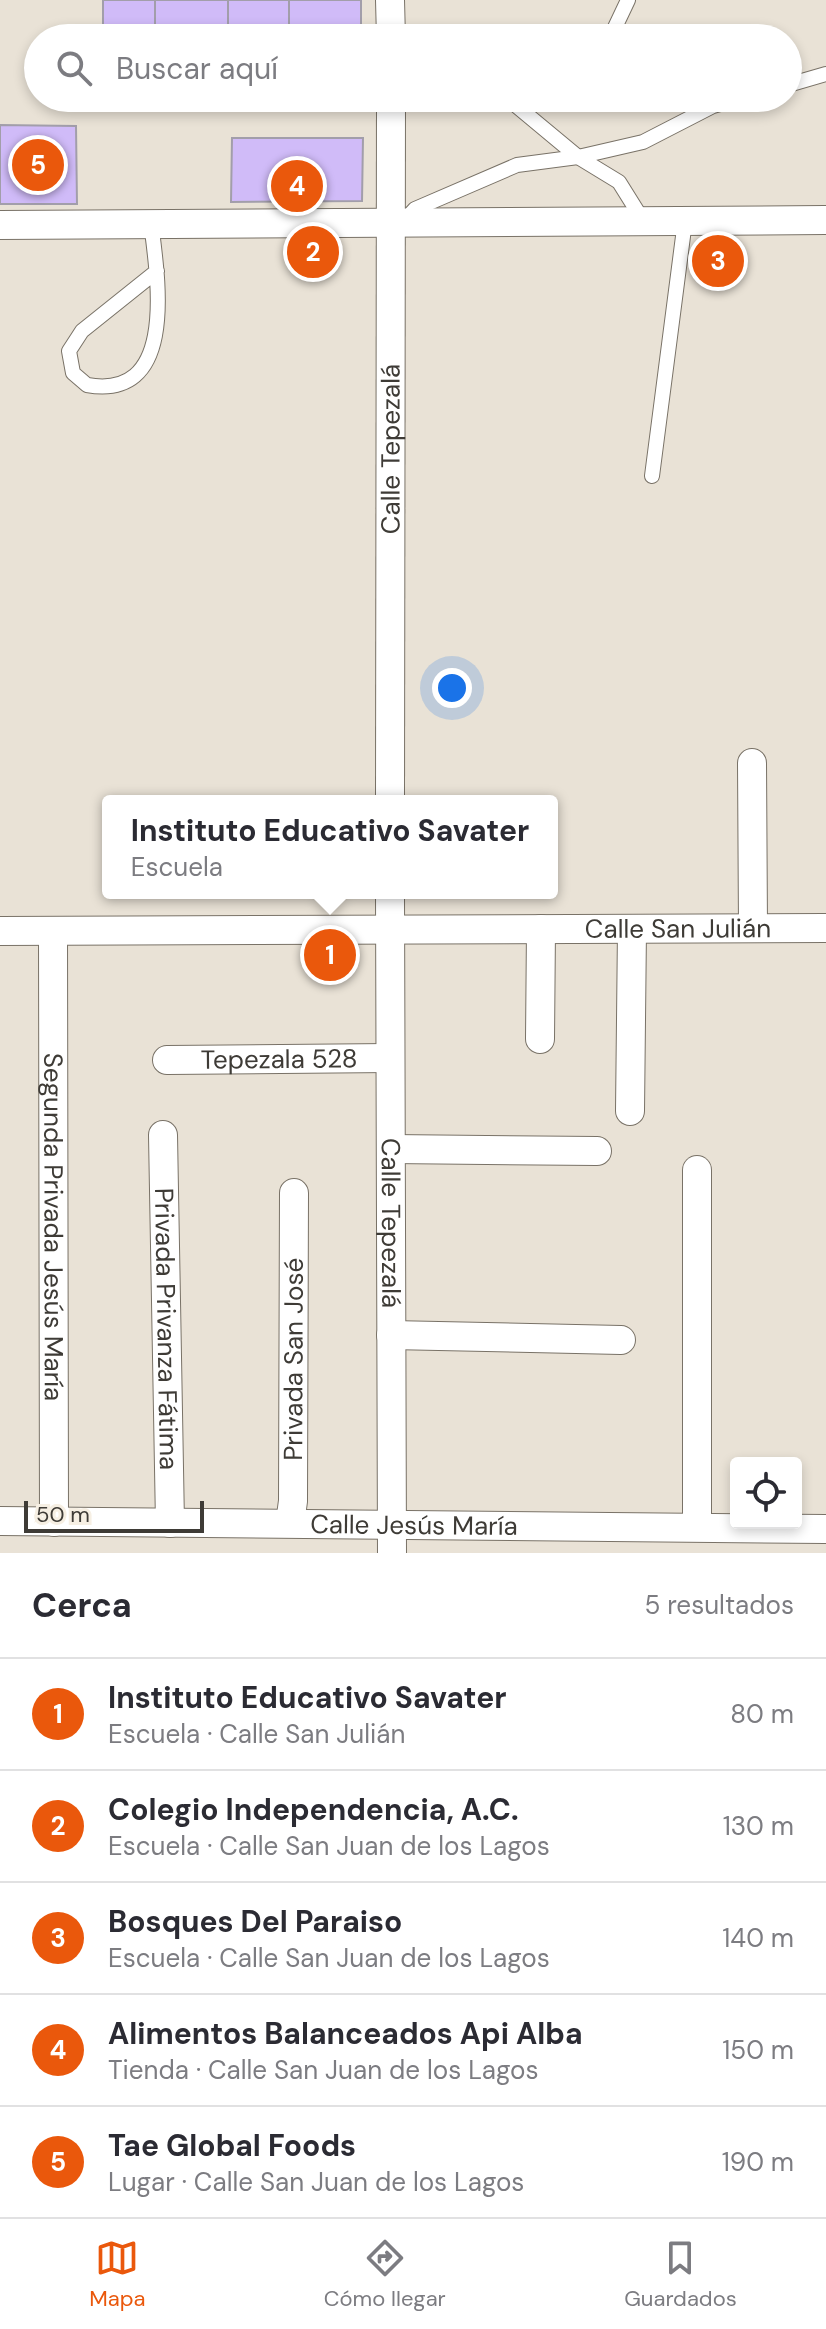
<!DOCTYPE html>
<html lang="es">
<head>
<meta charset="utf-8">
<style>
	:root { --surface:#fff; --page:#f2f2f3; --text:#2b2b33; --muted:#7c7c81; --line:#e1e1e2; --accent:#ea580c }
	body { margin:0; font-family:"DM Sans",sans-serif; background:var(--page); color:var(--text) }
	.controls { position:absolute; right:24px; bottom:24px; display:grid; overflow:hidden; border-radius:8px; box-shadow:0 4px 12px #0003 }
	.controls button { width:72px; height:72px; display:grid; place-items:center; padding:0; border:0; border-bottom:2px solid var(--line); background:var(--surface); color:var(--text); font:40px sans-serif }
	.scale { position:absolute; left:24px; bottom:20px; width:180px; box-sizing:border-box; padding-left:8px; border:4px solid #3e3b36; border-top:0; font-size:22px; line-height:28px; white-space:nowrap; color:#3e3b36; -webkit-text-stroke:6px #f6efe3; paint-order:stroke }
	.you { position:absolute; left:452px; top:688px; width:28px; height:28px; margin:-20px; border:6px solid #fff; border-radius:50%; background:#1a73e8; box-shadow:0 0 0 12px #1a73e833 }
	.badge { display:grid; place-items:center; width:52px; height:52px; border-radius:50%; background:var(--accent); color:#fff; font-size:26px; font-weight:700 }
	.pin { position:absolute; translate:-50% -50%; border:4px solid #fff; box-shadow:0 2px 8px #0006 }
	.popup { position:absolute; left:102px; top:795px; width:456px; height:104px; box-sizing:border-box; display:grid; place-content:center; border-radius:8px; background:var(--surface); filter:drop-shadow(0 2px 6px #0005); font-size:26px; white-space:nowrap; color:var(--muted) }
	.popup b { font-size:30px; color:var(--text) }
	.popup::after { content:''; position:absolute; left:50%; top:100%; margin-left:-16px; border:16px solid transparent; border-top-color:var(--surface) }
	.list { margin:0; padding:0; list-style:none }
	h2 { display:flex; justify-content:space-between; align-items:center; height:104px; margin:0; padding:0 32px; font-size:34px }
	h2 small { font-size:26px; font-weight:400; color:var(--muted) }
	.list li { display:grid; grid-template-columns:52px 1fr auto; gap:24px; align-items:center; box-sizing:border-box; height:112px; padding:0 32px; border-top:2px solid var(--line) }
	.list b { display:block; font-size:30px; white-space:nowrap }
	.list p { margin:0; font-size:26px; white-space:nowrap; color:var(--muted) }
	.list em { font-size:26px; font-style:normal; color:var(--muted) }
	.icon { flex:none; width:44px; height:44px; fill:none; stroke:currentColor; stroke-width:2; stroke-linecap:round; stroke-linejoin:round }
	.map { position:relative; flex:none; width:826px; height:1553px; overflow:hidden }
	.search { position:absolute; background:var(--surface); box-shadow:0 4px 12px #0003; left:24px; right:24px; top:24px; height:88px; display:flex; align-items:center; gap:20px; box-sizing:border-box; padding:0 28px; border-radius:44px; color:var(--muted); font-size:30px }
	.sheet { height:664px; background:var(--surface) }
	nav { display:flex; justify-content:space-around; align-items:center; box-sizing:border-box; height:112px; border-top:2px solid var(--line); background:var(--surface); font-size:22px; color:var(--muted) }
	nav a { display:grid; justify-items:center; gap:4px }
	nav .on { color:var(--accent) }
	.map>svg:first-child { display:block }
	.building { fill:#d0bbf8; stroke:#a29eaa; stroke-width:2 }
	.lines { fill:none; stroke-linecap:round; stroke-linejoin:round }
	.lane-casing { stroke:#797267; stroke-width:16 }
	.street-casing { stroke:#797267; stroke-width:30 }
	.lane { stroke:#fff; stroke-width:14 }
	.street { stroke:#fff; stroke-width:28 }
	.labels { text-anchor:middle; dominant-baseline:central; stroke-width:6; stroke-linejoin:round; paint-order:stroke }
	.street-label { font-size:26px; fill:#3e3b36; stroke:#f6efe3 }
</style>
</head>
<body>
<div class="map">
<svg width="826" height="1553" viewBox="0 0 826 1553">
	<rect width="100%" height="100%" fill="#e9e2d6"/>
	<g class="building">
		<rect x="103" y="0" width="52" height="38"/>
		<rect x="155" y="0" width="73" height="38"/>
		<rect x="228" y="0" width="61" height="38"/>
		<polygon points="289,0 361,0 361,27 289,28"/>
		<polygon points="361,27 361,38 289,38 289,28"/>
		<rect x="104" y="98" width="50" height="9"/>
		<polygon points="0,125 76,126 77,204 0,204"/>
		<polygon points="232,138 363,138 362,201 231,202"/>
	</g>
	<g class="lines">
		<g class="lane-casing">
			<g id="lane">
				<polyline points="610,38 628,0"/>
				<polyline points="788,85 826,74"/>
				<polyline points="507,98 578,157 619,182 644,222"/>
				<polyline points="404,221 415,209 517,165 578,157 643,142 713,106 741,98"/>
				<path d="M 151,223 C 158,279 178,401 87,385 L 73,373 L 69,351 L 82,331 L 157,271"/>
				<polyline points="652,476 685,221"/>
			</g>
		</g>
		<g class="street-casing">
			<g id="street">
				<polyline points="390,0 391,38"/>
				<polyline points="0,225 826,220"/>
				<polyline points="752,763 753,928"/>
				<path id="s1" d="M 390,801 L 391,98"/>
				<path id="s2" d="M 390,893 L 392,1553"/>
				<path id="s3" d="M 0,931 L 826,928"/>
				<path id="s4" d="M 53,931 L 54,1522"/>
				<polyline points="540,1039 541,929"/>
				<path id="s5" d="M 167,1060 L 390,1058"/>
				<polyline points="630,1111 632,929"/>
				<path id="s6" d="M 163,1135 L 170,1523"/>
				<polyline points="391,1149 597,1151"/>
				<polyline points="697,1170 697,1527"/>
				<polyline points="391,1335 621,1340"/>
				<path id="s7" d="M 0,1521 L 826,1529"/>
				<path id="s8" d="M 290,1523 L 293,1501 L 294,1193"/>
			</g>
		</g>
		<use href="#lane" class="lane"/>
		<use href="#street" class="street"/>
	</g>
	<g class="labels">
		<g class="street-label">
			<text stroke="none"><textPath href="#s1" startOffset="352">Calle Tepezalá</textPath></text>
			<text stroke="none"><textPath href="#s3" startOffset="678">Calle San Julián</textPath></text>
			<text stroke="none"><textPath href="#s5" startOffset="112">Tepezala 528</textPath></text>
			<text stroke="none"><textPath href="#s2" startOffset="330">Calle Tepezalá</textPath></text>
			<text stroke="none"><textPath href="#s4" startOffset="296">Segunda Privada Jesús María</textPath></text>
			<text stroke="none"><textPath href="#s6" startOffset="194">Privada Privanza Fátima</textPath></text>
			<text stroke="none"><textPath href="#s8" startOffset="164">Privada San José</textPath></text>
			<text stroke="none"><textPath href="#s7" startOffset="414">Calle Jesús María</textPath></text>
		</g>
	</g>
</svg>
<div class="controls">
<button><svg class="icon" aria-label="locate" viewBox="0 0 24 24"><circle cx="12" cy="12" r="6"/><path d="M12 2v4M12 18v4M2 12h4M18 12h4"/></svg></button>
</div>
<div class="scale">50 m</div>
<div class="you"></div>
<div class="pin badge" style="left:330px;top:955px">1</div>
<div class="popup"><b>Instituto Educativo Savater</b>Escuela</div>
<div class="pin badge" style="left:313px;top:252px">2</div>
<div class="pin badge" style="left:718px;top:261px">3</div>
<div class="pin badge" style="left:297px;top:186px">4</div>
<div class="pin badge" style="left:38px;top:165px">5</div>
<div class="search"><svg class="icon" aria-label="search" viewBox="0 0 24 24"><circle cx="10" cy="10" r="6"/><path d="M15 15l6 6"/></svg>Buscar aquí</div>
</div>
<section class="sheet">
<h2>Cerca<small>5 resultados</small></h2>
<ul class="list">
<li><span class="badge">1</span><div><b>Instituto Educativo Savater</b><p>Escuela · Calle San Julián</p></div><em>80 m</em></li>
<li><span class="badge">2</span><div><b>Colegio Independencia, A.C.</b><p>Escuela · Calle San Juan de los Lagos</p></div><em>130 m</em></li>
<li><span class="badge">3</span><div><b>Bosques Del Paraiso</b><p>Escuela · Calle San Juan de los Lagos</p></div><em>140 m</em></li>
<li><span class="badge">4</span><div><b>Alimentos Balanceados Api Alba</b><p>Tienda · Calle San Juan de los Lagos</p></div><em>150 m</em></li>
<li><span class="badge">5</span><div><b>Tae Global Foods</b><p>Lugar · Calle San Juan de los Lagos</p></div><em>190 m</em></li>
</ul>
</section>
<nav>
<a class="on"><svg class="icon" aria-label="map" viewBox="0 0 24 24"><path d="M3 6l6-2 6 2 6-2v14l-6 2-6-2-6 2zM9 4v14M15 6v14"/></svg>Mapa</a>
<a><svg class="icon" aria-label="directions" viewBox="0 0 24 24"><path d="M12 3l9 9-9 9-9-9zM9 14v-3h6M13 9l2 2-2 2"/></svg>Cómo llegar</a>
<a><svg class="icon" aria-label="saved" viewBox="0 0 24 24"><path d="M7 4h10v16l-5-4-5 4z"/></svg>Guardados</a>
</nav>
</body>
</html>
